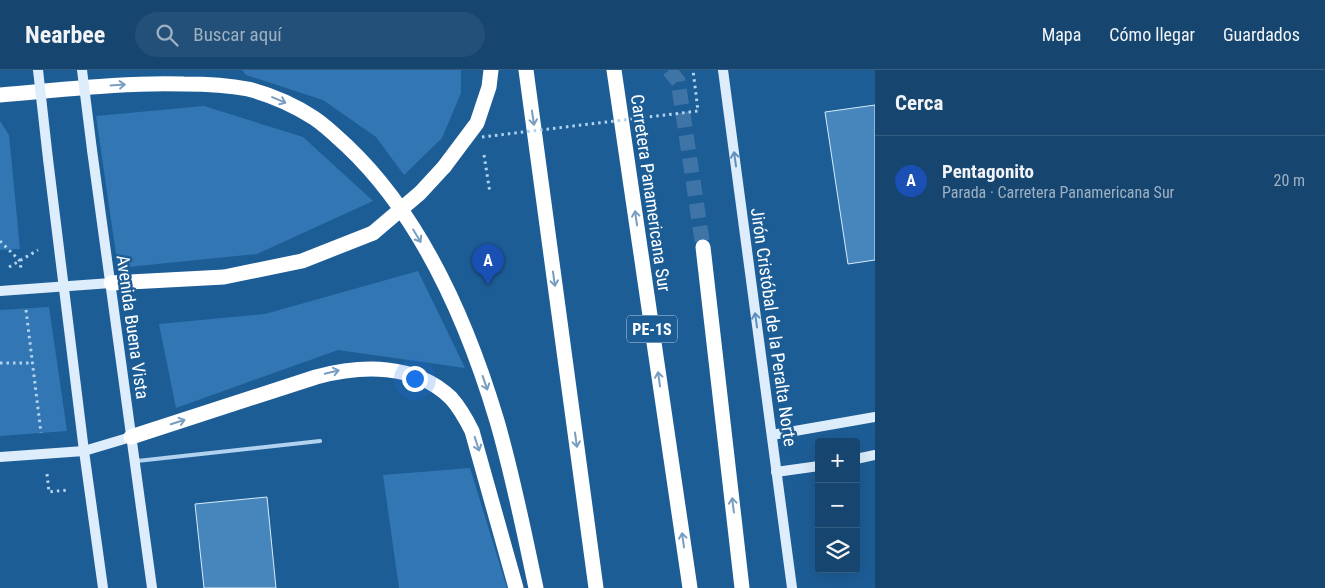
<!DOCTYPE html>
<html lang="es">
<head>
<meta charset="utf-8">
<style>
	:root { --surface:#164670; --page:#235078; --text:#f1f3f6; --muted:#9eb1c3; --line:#355e83; --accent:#fec870 }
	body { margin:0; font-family:"Roboto Condensed",sans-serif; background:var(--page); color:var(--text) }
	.controls { position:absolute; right:15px; bottom:15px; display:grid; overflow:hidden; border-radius:5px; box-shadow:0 5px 20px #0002 }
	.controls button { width:45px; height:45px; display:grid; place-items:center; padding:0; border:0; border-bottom:1px solid var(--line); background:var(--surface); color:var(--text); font:25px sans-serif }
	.you { position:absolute; left:414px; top:308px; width:18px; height:18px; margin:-12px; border:4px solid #fff; border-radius:50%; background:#1a73e8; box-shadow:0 0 0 8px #1a73e833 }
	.badge { display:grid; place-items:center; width:32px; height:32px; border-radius:50%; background:var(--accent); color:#fff; font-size:16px; font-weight:700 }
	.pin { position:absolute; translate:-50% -41px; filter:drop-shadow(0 1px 2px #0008) }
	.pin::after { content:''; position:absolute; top:26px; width:18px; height:15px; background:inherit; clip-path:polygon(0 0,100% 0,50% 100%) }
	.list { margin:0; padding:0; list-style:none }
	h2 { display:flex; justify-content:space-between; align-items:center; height:65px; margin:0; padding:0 20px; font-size:21px }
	h2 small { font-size:16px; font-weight:400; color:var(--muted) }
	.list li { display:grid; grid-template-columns:32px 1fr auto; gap:15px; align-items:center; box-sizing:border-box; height:90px; padding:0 20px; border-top:1px solid var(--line) }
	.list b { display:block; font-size:19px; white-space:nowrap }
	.list p { margin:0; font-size:16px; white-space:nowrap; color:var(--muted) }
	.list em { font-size:16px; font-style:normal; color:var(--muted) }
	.icon { flex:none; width:28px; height:28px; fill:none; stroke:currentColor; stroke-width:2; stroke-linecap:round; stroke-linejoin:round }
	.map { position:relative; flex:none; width:875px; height:518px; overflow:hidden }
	header { display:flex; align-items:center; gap:30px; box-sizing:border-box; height:70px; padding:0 25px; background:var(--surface); border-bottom:1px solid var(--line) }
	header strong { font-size:24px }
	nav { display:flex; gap:28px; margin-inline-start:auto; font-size:18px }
	.search { width:350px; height:45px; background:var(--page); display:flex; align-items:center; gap:12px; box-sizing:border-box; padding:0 18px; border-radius:28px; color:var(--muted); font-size:19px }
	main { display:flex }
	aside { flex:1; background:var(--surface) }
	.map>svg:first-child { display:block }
	.green { fill:#3277b3 }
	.building { fill:#4686bc; stroke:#d8ebfb }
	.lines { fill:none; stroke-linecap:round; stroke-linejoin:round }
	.highway-tunnel { stroke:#3f75a6; stroke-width:15; stroke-dasharray:15 8; stroke-linecap:butt }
	.path { stroke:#b1d3ef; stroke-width:3; stroke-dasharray:2.5 4; stroke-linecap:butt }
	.lane { stroke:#b1d3ef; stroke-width:4 }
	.secondary { stroke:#deedfb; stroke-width:10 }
	.highway { stroke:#fff; stroke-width:15 }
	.path-bridge { stroke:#b1d3ef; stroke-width:3; stroke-dasharray:2.5 4; stroke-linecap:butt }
	.secondary-bridge { stroke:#deedfb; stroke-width:10 }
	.highway-bridge { stroke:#fff; stroke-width:15 }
	.oneway { stroke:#779ec0 }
	.oneway2 { stroke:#618fb9 }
	.labels { text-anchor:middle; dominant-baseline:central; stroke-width:5; stroke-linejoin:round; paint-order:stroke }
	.shield { fill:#1d5d96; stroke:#bbcee0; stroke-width:1 }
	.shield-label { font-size:16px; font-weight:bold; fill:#fff }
	.street-label { font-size:18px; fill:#fff; stroke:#1d5d96 }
</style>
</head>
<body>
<header>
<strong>Nearbee</strong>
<div class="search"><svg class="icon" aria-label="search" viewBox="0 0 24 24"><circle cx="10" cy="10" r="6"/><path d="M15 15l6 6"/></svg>Buscar aquí</div>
<nav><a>Mapa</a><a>Cómo llegar</a><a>Guardados</a></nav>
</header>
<main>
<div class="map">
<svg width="875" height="518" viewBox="0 0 875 518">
	<rect width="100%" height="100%" fill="#1d5d96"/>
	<g class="green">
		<polygon points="242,0 461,0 461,23 442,68 404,105 376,67 323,30 246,5"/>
		<polygon points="204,36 303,67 373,131 257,184 118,198 96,46"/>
		<polygon points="0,51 9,65 20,179 0,180"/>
		<polygon points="418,201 465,298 338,280 176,338 159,254 265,244"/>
		<polygon points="49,237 67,361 0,366 0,240"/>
		<polygon points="470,398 507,518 399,518 383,405"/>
	</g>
	<g class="building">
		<polygon points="875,35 875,190 848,194 825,42"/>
		<polygon points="267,427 276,518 204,518 195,434"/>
	</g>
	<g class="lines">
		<polyline class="highway-tunnel" points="669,0 678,11 703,177"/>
		<g class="path">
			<polyline points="484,85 490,123"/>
			<polyline points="0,171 20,191 21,199"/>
			<polyline points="9,197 38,180"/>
			<polyline points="26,240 41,363"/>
			<polyline points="0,293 33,293"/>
			<polyline points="47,404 49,422 67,420"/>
		</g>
		<polyline class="lane" points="137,391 320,371"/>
		<g class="secondary">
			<polyline points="723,0 792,518"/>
			<polyline points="92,80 152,518"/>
			<polyline points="48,89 84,381 103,518"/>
			<polyline points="0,221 111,213"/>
			<polyline points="772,365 875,347"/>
			<polyline points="0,387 84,381 131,367"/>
			<polyline points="856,389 875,385"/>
			<polyline points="776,402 819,396"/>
		</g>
		<g class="highway">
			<polyline points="526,0 596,518"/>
			<polyline points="614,0 690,518"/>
			<path d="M 0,25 C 61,20 123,12 184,14 C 205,14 227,15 248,19 C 271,25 294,35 314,48 C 326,56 336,66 347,76 C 422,147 468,254 497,351 C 513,406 524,462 536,518"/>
			<polyline points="444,97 477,53 489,17 491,0"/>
			<polyline points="703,177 742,518"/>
			<polyline points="111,213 224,207 302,191 373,163"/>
			<path d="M 131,367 L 316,307 C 361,295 415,293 451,328 C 460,338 466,349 472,361 L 516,518"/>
		</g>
		<polyline class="path-bridge" points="482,67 698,41 693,0"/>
		<g class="secondary-bridge">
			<polyline points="38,0 48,89"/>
			<polyline points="82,0 92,80"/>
		</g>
		<polyline class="highway-bridge" points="373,163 420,123 444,97"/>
	</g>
	<defs><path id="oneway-shaft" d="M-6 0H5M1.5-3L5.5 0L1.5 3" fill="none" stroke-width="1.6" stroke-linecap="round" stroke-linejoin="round" transform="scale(1.25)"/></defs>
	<g class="oneway">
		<use href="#oneway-shaft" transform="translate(118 15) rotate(-4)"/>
		<use href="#oneway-shaft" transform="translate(279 30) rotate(23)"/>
		<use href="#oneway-shaft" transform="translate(533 48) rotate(82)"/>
		<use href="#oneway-shaft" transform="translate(636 148) rotate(-98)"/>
		<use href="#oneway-shaft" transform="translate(417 166) rotate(59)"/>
		<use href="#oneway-shaft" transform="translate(554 209) rotate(82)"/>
		<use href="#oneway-shaft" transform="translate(332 302) rotate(-14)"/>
		<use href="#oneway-shaft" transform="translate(659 309) rotate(-98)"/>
		<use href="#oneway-shaft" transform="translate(485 313) rotate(71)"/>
		<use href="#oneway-shaft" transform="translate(178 352) rotate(-18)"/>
		<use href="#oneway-shaft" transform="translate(576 370) rotate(82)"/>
		<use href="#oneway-shaft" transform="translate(477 374) rotate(72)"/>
		<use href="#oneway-shaft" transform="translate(733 435) rotate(-97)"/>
		<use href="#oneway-shaft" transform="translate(683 470) rotate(-98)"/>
	</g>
	<g class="oneway2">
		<use href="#oneway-shaft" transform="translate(735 89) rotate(-98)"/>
		<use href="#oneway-shaft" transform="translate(756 250) rotate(-98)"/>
	</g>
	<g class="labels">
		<rect class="shield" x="627" y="245.5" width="50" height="27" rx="4"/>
		<g class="shield-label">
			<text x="652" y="259">PE-1S</text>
		</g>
		<g class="street-label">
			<text transform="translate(651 123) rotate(82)">Carretera Panamericana Sur</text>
			<text transform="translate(133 257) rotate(82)">Avenida Buena Vista</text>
			<text transform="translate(774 257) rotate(82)">Jirón Cristóbal de la Peralta Norte</text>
		</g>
	</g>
</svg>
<div class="controls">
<button>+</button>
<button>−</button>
<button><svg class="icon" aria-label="layers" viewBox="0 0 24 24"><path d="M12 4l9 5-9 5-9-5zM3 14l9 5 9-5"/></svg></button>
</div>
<div class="you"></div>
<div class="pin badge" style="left:488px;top:215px;background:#1a4fb4">A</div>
</div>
<aside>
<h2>Cerca<small></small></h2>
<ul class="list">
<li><span class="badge" style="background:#1a4fb4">A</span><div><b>Pentagonito</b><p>Parada · Carretera Panamericana Sur</p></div><em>20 m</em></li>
</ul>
</aside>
</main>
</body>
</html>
